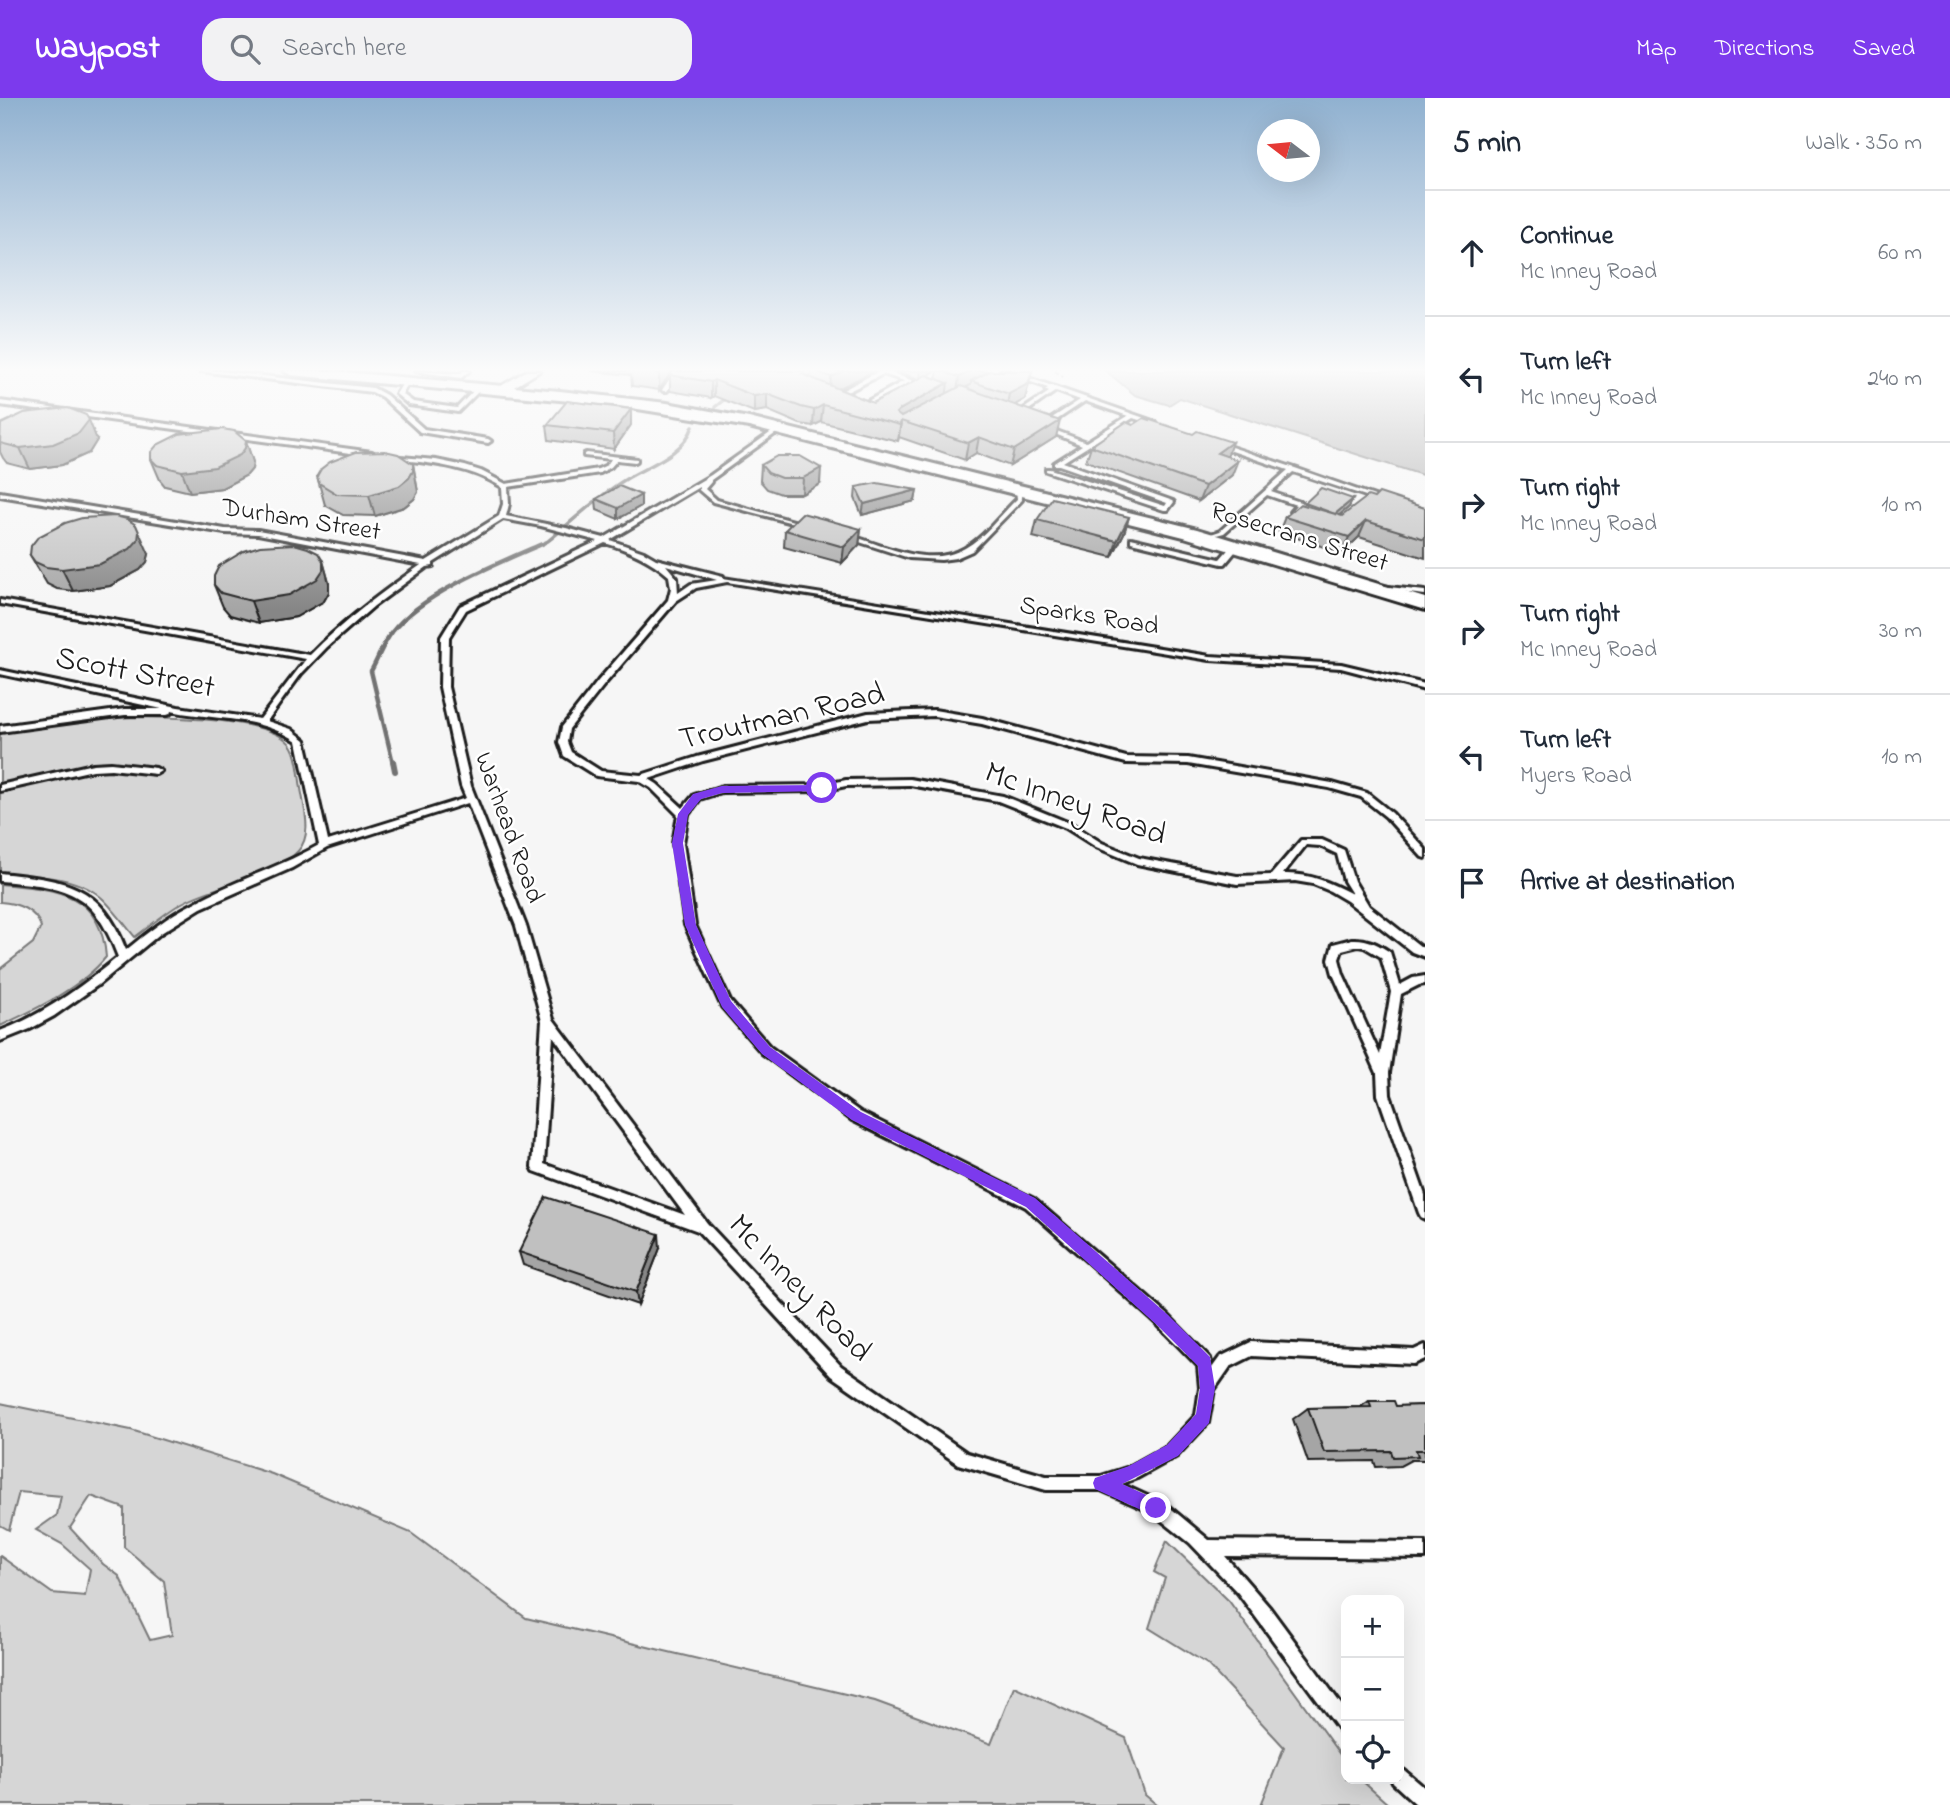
<!DOCTYPE html>
<html lang="en">
<head>
<meta charset="utf-8">
<style>
	:root { --surface:#fff; --page:#f2f2f3; --text:#1f2937; --muted:#747a83; --line:#e0e1e3; --accent:#7c3aed }
	body { margin:0; font-family:"Indie Flower",sans-serif; background:var(--page); color:var(--text) }
	.controls { position:absolute; right:21px; bottom:21px; display:grid; overflow:hidden; border-radius:14px; box-shadow:0 7px 28px #0002 }
	.controls button { width:63px; height:63px; display:grid; place-items:center; padding:0; border:0; border-bottom:2px solid var(--line); background:var(--surface); color:var(--text); font:35px sans-serif }
	.compass { position:absolute; left:1257px; top:21px; width:63px; height:63px; border-radius:50%; background:var(--surface); box-shadow:0 7px 28px #0002; rotate:286deg }
	.stop { position:absolute; width:21px; height:21px; margin:-16px; border:5px solid #7c3aed; border-radius:50%; background:#fff }
	.stop.end { background:#7c3aed; border-color:#fff; box-shadow:0 2px 7px #0008 }
	.list { margin:0; padding:0; list-style:none }
	h2 { display:flex; justify-content:space-between; align-items:center; height:91px; margin:0; padding:0 28px; font-size:30px }
	h2 small { font-size:23px; font-weight:400; color:var(--muted) }
	.list li { display:grid; grid-template-columns:46px 1fr auto; gap:21px; align-items:center; box-sizing:border-box; height:126px; padding:0 28px; border-top:2px solid var(--line) }
	.list b { display:block; font-size:26px; white-space:nowrap }
	.list p { margin:0; font-size:23px; white-space:nowrap; color:var(--muted) }
	.list em { font-size:23px; font-style:normal; color:var(--muted) }
	.icon { flex:none; width:38px; height:38px; fill:none; stroke:currentColor; stroke-width:2; stroke-linecap:round; stroke-linejoin:round }
	.map { position:relative; flex:none; width:1425px; height:1707px; overflow:hidden }
	header { display:flex; align-items:center; gap:42px; box-sizing:border-box; height:98px; padding:0 35px; background:var(--accent); color:#fff }
	header strong { font-size:33px }
	nav { display:flex; gap:38px; margin-inline-start:auto; font-size:24px }
	.search { width:490px; height:63px; background:var(--page); display:flex; align-items:center; gap:18px; box-sizing:border-box; padding:0 24px; border-radius:21px; color:var(--muted); font-size:26px }
	main { display:flex }
	aside { flex:1; background:var(--surface) }
	.map>svg:first-child { display:block }
	.green { fill:#d6d6d6; stroke:#797979; stroke-width:2; fill-rule:evenodd }
	.water { fill:#acacac; stroke:#727272; stroke-width:2 }
	.lines { fill:none; stroke-linecap:round; stroke-linejoin:round }
	.stream-far2 { stroke:#727272; stroke-width:3.5 }
	.stream-far1 { stroke:#727272; stroke-width:4.5 }
	.stream { stroke:#727272; stroke-width:6 }
	.service-casing { stroke:#1c1c1c; stroke-width:6 }
	.minor-casing { stroke:#1c1c1c; stroke-width:5 }
	.tertiary-casing { stroke:#1c1c1c; stroke-width:6 }
	.path { stroke:#1c1c1c; stroke-width:2; stroke-dasharray:4.5 3.5; stroke-linecap:butt }
	.service { fill:#fff; fill-rule:evenodd }
	.minor { fill:#fff; fill-rule:evenodd }
	.tertiary { fill:#fff; fill-rule:evenodd }
	.wall { fill:#a5a5a5; stroke:#1c1c1c; stroke-width:2 }
	.shaded-wall { fill:#868686; stroke:#1c1c1c; stroke-width:2 }
	.building { fill:#c0c0c0; stroke:#1c1c1c; stroke-width:2 }
	.route { fill:#7c3aed }
	.labels { text-anchor:middle; dominant-baseline:central; stroke-width:5; stroke-linejoin:round; paint-order:stroke }
	.far-street-label { font-size:26px; fill:#1c1c1c; stroke:#fff }
	.street-label { font-size:32px; fill:#1c1c1c; stroke:#fff }
</style>
</head>
<body>
<header>
<strong>Waypost</strong>
<div class="search"><svg class="icon" aria-label="search" viewBox="0 0 24 24"><circle cx="10" cy="10" r="6"/><path d="M15 15l6 6"/></svg>Search here</div>
<nav><a>Map</a><a>Directions</a><a>Saved</a></nav>
</header>
<main>
<div class="map">
<svg width="1425" height="1707" viewBox="0 0 1425 1707">
	<rect width="100%" height="100%" fill="#f6f6f6"/>
	<filter id="ink" filterUnits="userSpaceOnUse"><feTurbulence type="fractalNoise" baseFrequency=".0143" numOctaves="2"/><feDisplacementMap in="SourceGraphic" scale="14" xChannelSelector="R" yChannelSelector="G"/><feConvolveMatrix kernelMatrix="1 2 1 2 8 2 1 2 1" color-interpolation-filters="sRGB"/></filter>
	<g filter="url(#ink)">
		<g class="green">
			<path d="M 134,619 C 167,620 275,618 292,649 C 299,661 299,683 302,696 C 305,714 312,738 298,753 C 275,779 213,787 182,805 C 166,814 150,828 135,839 C 125,827 115,813 104,802 C 78,776 33,778 0,776 L 0,634 L 86,622 Z"/>
			<path d="M 0,786 C 54,791 101,793 106,859 C 81,890 36,911 0,928 L 0,871 L 33,845 L 41,829 C 36,812 17,805 0,804 Z"/>
			<path d="M 0,1305 L 131,1332 L 272,1376 L 411,1435 L 526,1520 L 875,1603 L 991,1646 L 1014,1588 L 1126,1640 L 1145,1697 L 1157,1707 L 0,1707 L 0,1458 L 52,1495 L 85,1498 L 90,1471 L 62,1446 L 36,1432 L 57,1417 L 61,1398 L 19,1394 L 9,1432 L 0,1427 ZM 91,1398 L 124,1410 L 124,1449 L 164,1483 L 172,1537 L 150,1542 L 119,1478 L 103,1466 L 70,1430 Z"/>
			<polygon points="1167,1443 1229,1503 1346,1665 1346,1681 1360,1681 1389,1707 1261,1707 1284,1649 1207,1566 1149,1530 1165,1480 1154,1474"/>
		</g>
		<polygon class="water" points="1106,273 1425,273 1425,378 1180,300 1169,307 1135,297"/>
		<g class="lines">
			<g class="stream-far2">
				<polyline points="715,309 730,297"/>
				<path d="M 538,448 L 548,443 C 573,423 598,398 626,381 C 649,367 684,356 693,328"/>
			</g>
			<path class="stream-far1" d="M 393,665 L 371,573 C 378,561 383,545 392,534 C 421,496 498,465 542,446"/>
			<polyline class="stream" points="393,663 395,673"/>
			<g class="service-casing">
				<g id="service">
					<polygon points="200,273 219,273 373,290 386,297 424,331 488,341 491,343 488,345 420,334 382,299 372,294"/>
					<polygon points="415,273 460,276 463,273 469,273 461,280"/>
					<polygon points="675,273 681,273 667,293 663,293 662,292"/>
					<polygon points="879,273 887,273 929,289 926,291 909,285 861,311 857,311 857,309 904,283 883,276 835,300 830,299"/>
					<path d="M 1000,273 L 1009,273 L 1156,324 L 1157,325 L 1154,327 L 1133,320 L 1063,364 L 1173,403 L 1174,404 L 1168,412 L 1164,412 L 1046,373 L 1046,371 L 1050,371 L 1165,408 L 1167,405 L 1059,367 L 1054,367 L 1054,365 L 1082,347 L 1038,329 L 1080,302 L 1056,293 L 1020,318 L 1016,318 L 1016,316 L 1049,294 L 1045,292 L 1048,290 ZM 1085,303 L 1128,318 L 1086,344 L 1046,329 Z"/>
					<polygon points="405,284 408,286 402,296 413,304 457,310 477,289 482,290 458,314 409,307 396,296 403,285"/>
					<polygon points="0,303 372,354 375,356 372,358 0,307"/>
					<path d="M 777,330 L 779,331 L 779,333 L 711,382 L 711,384 L 705,391 L 717,402 L 808,427 L 808,429 L 713,404 L 699,392 L 699,389 L 610,442 L 644,454 L 656,461 L 723,478 L 723,480 L 1210,558 L 1341,566 L 1425,586 L 1425,592 L 1341,570 L 1210,562 L 727,484 L 696,490 L 676,503 L 604,587 L 569,631 L 567,644 L 571,654 L 601,673 L 641,677 L 697,659 L 868,615 L 934,612 L 982,620 L 1126,659 L 1188,660 L 1332,685 L 1367,695 L 1392,715 L 1425,751 L 1425,760 L 1422,759 L 1386,719 L 1361,699 L 1329,690 L 1188,666 L 1126,665 L 982,626 L 934,618 L 868,621 L 703,663 L 649,681 L 657,686 L 683,710 L 694,697 L 722,688 L 822,687 L 846,682 L 910,681 L 1003,698 L 1072,726 L 1102,745 L 1139,760 L 1237,778 L 1271,777 L 1301,742 L 1322,742 L 1344,752 L 1354,783 L 1369,808 L 1420,848 L 1425,851 L 1425,859 L 1412,854 L 1347,803 L 1330,793 L 1313,786 L 1295,783 L 1237,786 L 1137,766 L 1096,749 L 1066,730 L 998,703 L 910,687 L 846,688 L 822,693 L 722,694 L 700,701 L 688,717 L 683,745 L 695,827 L 730,903 L 770,949 L 860,1014 L 1034,1101 L 1168,1217 L 1210,1260 L 1212,1270 L 1220,1259 L 1251,1244 L 1414,1252 L 1425,1247 L 1425,1261 L 1414,1266 L 1252,1258 L 1230,1269 L 1214,1292 L 1208,1325 L 1177,1358 L 1137,1380 L 1121,1386 L 1167,1407 L 1209,1442 L 1425,1444 L 1425,1460 L 1225,1458 L 1270,1510 L 1346,1613 L 1346,1635 L 1340,1633 L 1238,1495 L 1190,1445 L 1156,1418 L 1140,1409 L 1101,1392 L 1046,1392 L 958,1366 L 831,1278 L 698,1133 L 534,1073 L 532,1069 L 542,923 L 516,828 L 468,705 L 327,750 L 292,770 L 201,810 L 161,835 L 98,887 L 54,918 L 30,931 L 0,943 L 0,933 C 45,916 81,889 118,859 C 93,791 66,789 0,783 L 0,775 C 64,782 101,785 126,852 C 147,835 168,818 192,806 C 233,783 278,770 319,747 L 297,643 C 259,618 214,622 171,613 L 170,616 L 167,617 L 125,617 L 0,634 L 0,628 L 125,611 L 162,611 L 0,576 L 0,572 L 178,609 L 260,621 L 306,561 L 0,506 L 0,502 L 310,557 C 343,523 382,494 421,467 L 258,436 L 225,435 L 0,398 L 0,394 L 225,431 L 258,432 L 426,463 L 499,418 L 503,406 L 502,389 C 468,368 430,365 391,361 L 388,359 L 389,358 L 436,362 L 465,368 L 481,373 L 506,386 L 598,371 L 607,367 L 611,361 L 584,358 L 584,356 L 586,355 L 637,361 L 637,363 L 635,364 L 617,362 L 611,369 L 600,375 L 508,389 L 509,406 L 506,418 L 566,430 L 604,440 L 711,377 ZM 503,421 L 541,428 L 598,443 L 460,508 L 441,539 L 440,589 L 461,688 L 466,700 L 328,743 L 305,642 L 291,631 L 267,623 L 301,576 L 327,549 L 374,508 L 427,469 L 433,468 L 433,465 ZM 605,445 C 628,452 650,461 669,478 L 671,490 L 668,502 L 598,583 L 562,629 L 559,644 L 564,658 L 596,678 L 639,683 L 651,690 L 678,717 L 673,745 L 685,827 L 722,909 L 762,955 L 852,1022 L 1026,1109 L 1158,1227 L 1198,1268 L 1200,1290 L 1196,1317 L 1167,1348 L 1129,1369 L 1101,1378 L 1046,1378 L 967,1355 L 841,1268 L 707,1125 L 553,921 L 526,828 L 471,688 L 448,589 L 449,539 L 466,512 ZM 666,467 L 717,482 L 691,486 L 678,495 L 677,480 ZM 1306,747 L 1320,748 L 1337,756 L 1344,783 L 1352,796 C 1330,784 1308,775 1283,776 ZM 553,938 L 685,1117 L 544,1066 Z"/>
					<polygon points="1219,345 1295,370 1389,403 1384,404 1293,374 1271,394 1303,405 1303,407 1295,415 1290,414 1296,407 1267,397 1224,435 1205,440 1205,438 1220,433 1288,372 1217,348 1217,346"/>
					<path d="M 1016,390 L 1021,391 L 1022,402 L 978,447 L 972,453 L 956,460 L 941,462 L 909,460 L 844,439 L 848,437 C 884,447 929,471 965,450 C 985,439 1000,417 1017,401 Z"/>
					<polygon points="1131,440 1220,461 1233,446 1240,448 1225,466 1222,466 1131,444"/>
					<polygon points="1380,488 1425,493 1425,497 1383,492 1380,492"/>
					<polygon points="111,665 156,670 161,673 156,676 111,671 93,672 0,693 0,687 93,666"/>
					<path d="M 1352,841 C 1367,840 1378,846 1390,854 L 1400,887 L 1413,880 L 1425,878 L 1425,886 L 1419,887 L 1401,896 L 1389,975 L 1390,997 L 1425,1097 L 1425,1121 L 1421,1119 L 1419,1115 L 1378,997 L 1377,975 L 1333,876 L 1329,861 L 1333,846 ZM 1358,848 L 1364,849 L 1381,859 L 1391,894 L 1380,957 L 1343,876 L 1339,861 L 1342,852 Z"/>
					<polygon points="1399,1670 1405,1673 1425,1690 1425,1707 1417,1707 1393,1685 1391,1681 1399,1681"/>
				</g>
			</g>
			<g class="minor-casing">
				<polygon id="minor" points="526,273 540,273 509,292 501,292 501,288"/>
			</g>
			<g class="tertiary-casing">
				<polygon id="tertiary" points="284,273 332,273 560,293 667,305 749,320 1197,431 1425,500 1425,512 1184,439 749,329 613,307 291,277"/>
			</g>
			<polyline class="path" points="1055,273 1063,279"/>
			<use href="#service" class="service"/>
			<use href="#minor" class="minor"/>
			<use href="#tertiary" class="tertiary"/>
		</g>
		<g class="wall">
			<polygon points="591,273 672,273 659,292 632,288 631,277"/>
			<polygon points="673,273 874,273 839,291 873,305 919,281 895,273 936,273 928,277 936,281 938,273 1032,273 1025,301 1014,307 1056,339 1010,368 976,355 965,362 899,339 898,343 821,324 813,328 800,326 767,312 754,314 714,298 711,300 670,293 670,277"/>
			<polygon points="631,311 631,327 614,351 549,342 547,327"/>
			<polygon points="0,327 97,342 89,355 62,367 30,371 7,365 3,360 0,354"/>
			<polygon points="246,343 253,364 252,371 247,377 222,390 190,394 165,388 160,382 151,361"/>
			<polygon points="1091,348 1227,358 1232,377 1199,403 1086,363"/>
			<polygon points="413,366 418,394 414,401 404,409 375,418 343,417 325,407 317,378"/>
			<polygon points="761,367 820,386 802,396 781,396 767,391 760,383"/>
			<polygon points="856,389 917,392 915,403 862,417 855,400"/>
			<polygon points="641,397 641,408 618,421 597,412 596,401"/>
			<polygon points="1374,400 1425,410 1425,460 1359,439 1342,455 1279,434 1285,419 1305,405 1353,401 1349,409 1339,418 1342,418"/>
			<polygon points="1129,419 1124,435 1112,459 1033,439 1037,422"/>
			<polygon points="861,431 859,447 842,465 784,449 785,432"/>
			<polygon points="149,456 147,464 140,472 110,488 73,493 57,491 47,486 30,457"/>
			<polygon points="323,463 329,485 329,494 324,503 296,519 259,525 230,517 223,509 214,487"/>
			<polygon points="660,1150 638,1207 523,1167 519,1154"/>
			<polygon points="1369,1303 1396,1308 1425,1307 1425,1362 1411,1362 1400,1368 1376,1369 1374,1363 1308,1364 1293,1321 1308,1310 1360,1309"/>
		</g>
		<g class="shaded-wall">
			<polygon points="661,273 672,273 659,292 659,276"/>
			<polygon points="804,273 811,273 810,288 802,276"/>
			<polygon points="844,273 874,273 830,295 831,279"/>
			<polygon points="921,273 936,273 920,281"/>
			<polygon points="971,273 990,273 971,283 971,287 957,294 959,279"/>
			<polygon points="1032,273 1025,301 1006,312 1009,296"/>
			<polygon points="714,282 714,298 711,300 711,284"/>
			<polygon points="948,285 946,301 901,323 898,343 901,326 896,315 899,312"/>
			<polygon points="767,296 767,312 754,314 754,298"/>
			<polygon points="823,307 821,324 813,328 814,312"/>
			<polygon points="631,311 631,327 614,351 613,335"/>
			<polygon points="89,322 97,342 89,355 62,367 30,371 20,350"/>
			<polygon points="1060,323 1056,339 1010,368 1014,352"/>
			<polygon points="979,339 976,355 965,362 968,345"/>
			<polygon points="246,343 253,364 252,371 247,377 222,390 190,394 182,373"/>
			<polygon points="1232,344 1227,359 1217,355"/>
			<polygon points="1238,362 1232,377 1199,403 1205,388"/>
			<polygon points="413,366 418,394 414,401 404,409 375,418 369,397"/>
			<polygon points="821,370 820,386 802,396 803,380"/>
			<polygon points="917,392 915,403 862,417 864,406"/>
			<polygon points="641,397 641,408 618,421 618,410"/>
			<polygon points="1353,401 1349,409 1331,424 1335,416"/>
			<polygon points="1129,419 1124,435 1112,459 1117,443"/>
			<polygon points="1366,423 1359,439 1342,455 1349,439"/>
			<polygon points="861,431 859,447 842,465 844,449"/>
			<polygon points="139,434 149,456 147,464 140,472 110,488 73,493 62,471"/>
			<polygon points="323,463 329,485 329,494 324,503 296,519 259,525 251,503"/>
			<polygon points="659,1136 660,1150 638,1207 636,1194"/>
		</g>
		<g class="building">
			<polygon points="639,273 661,273 659,276"/>
			<polygon points="673,273 804,273 802,276 873,305 926,277 948,285 899,312 896,315 901,319 961,288 1060,323 1014,352 979,339 968,345 901,323 900,327 823,307 814,312 801,309 767,296 754,298 714,282 711,284 670,277"/>
			<polygon points="815,273 844,273 831,279"/>
			<polygon points="941,273 971,273 959,279"/>
			<polygon points="990,273 1032,273 1028,286 1009,296 971,283"/>
			<polygon points="567,303 631,311 613,335 547,327"/>
			<polygon points="68,310 86,317 89,322 79,335 53,346 20,350 0,345 1,326 24,315"/>
			<polygon points="1144,320 1193,336 1197,333 1232,344 1217,355 1238,362 1205,388 1091,348 1126,324 1133,327"/>
			<polygon points="222,331 234,333 246,343 245,350 240,357 215,369 182,373 157,367 151,361 151,354 157,347 179,336"/>
			<polygon points="385,353 398,356 413,366 413,373 409,380 399,388 369,397 337,396 319,385 317,378 321,371 330,364 356,354"/>
			<polygon points="777,358 800,358 821,370 803,380 781,380 768,375 761,367"/>
			<polygon points="877,385 917,392 864,406 856,389"/>
			<polygon points="619,388 641,397 618,410 596,401"/>
			<polygon points="1321,390 1353,401 1335,416 1305,405"/>
			<polygon points="1379,395 1425,410 1425,441 1366,423 1349,439 1285,419 1300,406 1342,418 1368,398 1374,400"/>
			<polygon points="1052,400 1129,419 1117,443 1037,422"/>
			<polygon points="802,415 861,431 844,449 785,432"/>
			<polygon points="115,418 127,421 136,427 139,434 138,442 130,451 100,466 62,471 46,469 35,464 30,457 31,448 38,439 65,425 82,420"/>
			<polygon points="294,446 308,450 318,455 323,463 323,472 317,481 289,497 251,503 221,495 214,487 214,478 219,468 244,453 260,448"/>
			<polygon points="546,1099 659,1136 636,1194 519,1154"/>
			<polygon points="1369,1303 1394,1303 1396,1308 1425,1307 1425,1352 1416,1352 1418,1358 1393,1359 1391,1353 1324,1354 1308,1310 1371,1309"/>
		</g>
	</g>
	<linearGradient id="sky" x2="0" y2="1"><stop stop-color="#90b1d0"/><stop offset="0.53" stop-color="#fbfbfb"/><stop offset="1" stop-color="#fbfbfb" stop-opacity="0"/></linearGradient>
	<rect width="1425" height="512" fill="url(#sky)"/>
	<polygon class="route" points="825,687 825,692 822,693 722,695 701,701 688,717 683,745 696,827 731,903 770,949 861,1014 1035,1100 1168,1217 1210,1259 1215,1290 1209,1325 1178,1358 1122,1386 1162,1404 1164,1410 1162,1416 1156,1418 1150,1416 1095,1391 1093,1385 1095,1380 1129,1368 1167,1347 1196,1316 1200,1290 1198,1268 1158,1228 1026,1109 852,1022 762,956 722,909 685,827 672,745 678,716 693,696 722,688"/>
	<g class="labels">
		<g class="far-street-label">
			<text transform="translate(301 423) rotate(9)">Durham Street</text>
			<text transform="translate(1299 440) rotate(17)">Rosecrans Street</text>
			<text transform="translate(1089 519) rotate(9)">Sparks Road</text>
			<text transform="translate(508 730) rotate(70)">Warhead Road</text>
		</g>
		<g class="street-label">
			<text transform="translate(135 576) rotate(11)">Scott Street</text>
			<text transform="translate(782 620) rotate(-13)">Troutman Road</text>
			<text transform="translate(1075 707) rotate(20)">Mc Inney Road</text>
			<text transform="translate(799 1191) rotate(46)">Mc Inney Road</text>
		</g>
	</g>
</svg>
<div class="controls">
<button>+</button>
<button>−</button>
<button><svg class="icon" aria-label="locate" viewBox="0 0 24 24"><circle cx="12" cy="12" r="6"/><path d="M12 2v4M12 18v4M2 12h4M18 12h4"/></svg></button>
</div>
<svg class="compass" viewBox="-18 -18 36 36"><path d="M0-13l5 13h-10z" fill="#e53935"/><path d="M0 13l5-13h-10z" fill="#747a83"/></svg>
<div class="stop" style="left:822px;top:690px"></div>
<div class="stop end" style="left:1156px;top:1410px"></div>
</div>
<aside>
<h2>5 min<small>Walk · 350 m</small></h2>
<ul class="list">
<li><svg class="icon" aria-label="ahead" viewBox="0 0 24 24"><path d="M12 20V5M6 11l6-6 6 6"/></svg><div><b>Continue</b><p>Mc Inney Road</p></div><em>60 m</em></li>
<li><svg class="icon" aria-label="left" viewBox="0 0 24 24"><path d="M17 20v-9H6M10 6l-5 5 5 5"/></svg><div><b>Turn left</b><p>Mc Inney Road</p></div><em>240 m</em></li>
<li><svg class="icon" aria-label="right" viewBox="0 0 24 24"><path d="M7 20v-9h11M14 6l5 5-5 5"/></svg><div><b>Turn right</b><p>Mc Inney Road</p></div><em>10 m</em></li>
<li><svg class="icon" aria-label="right" viewBox="0 0 24 24"><path d="M7 20v-9h11M14 6l5 5-5 5"/></svg><div><b>Turn right</b><p>Mc Inney Road</p></div><em>30 m</em></li>
<li><svg class="icon" aria-label="left" viewBox="0 0 24 24"><path d="M17 20v-9H6M10 6l-5 5 5 5"/></svg><div><b>Turn left</b><p>Myers Road</p></div><em>10 m</em></li>
<li><svg class="icon" aria-label="arrive" viewBox="0 0 24 24"><path d="M6 21V4h12l-3 4 3 4H6"/></svg><div><b>Arrive at destination</b></div></li>
</ul>
</aside>
</main>
</body>
</html>
